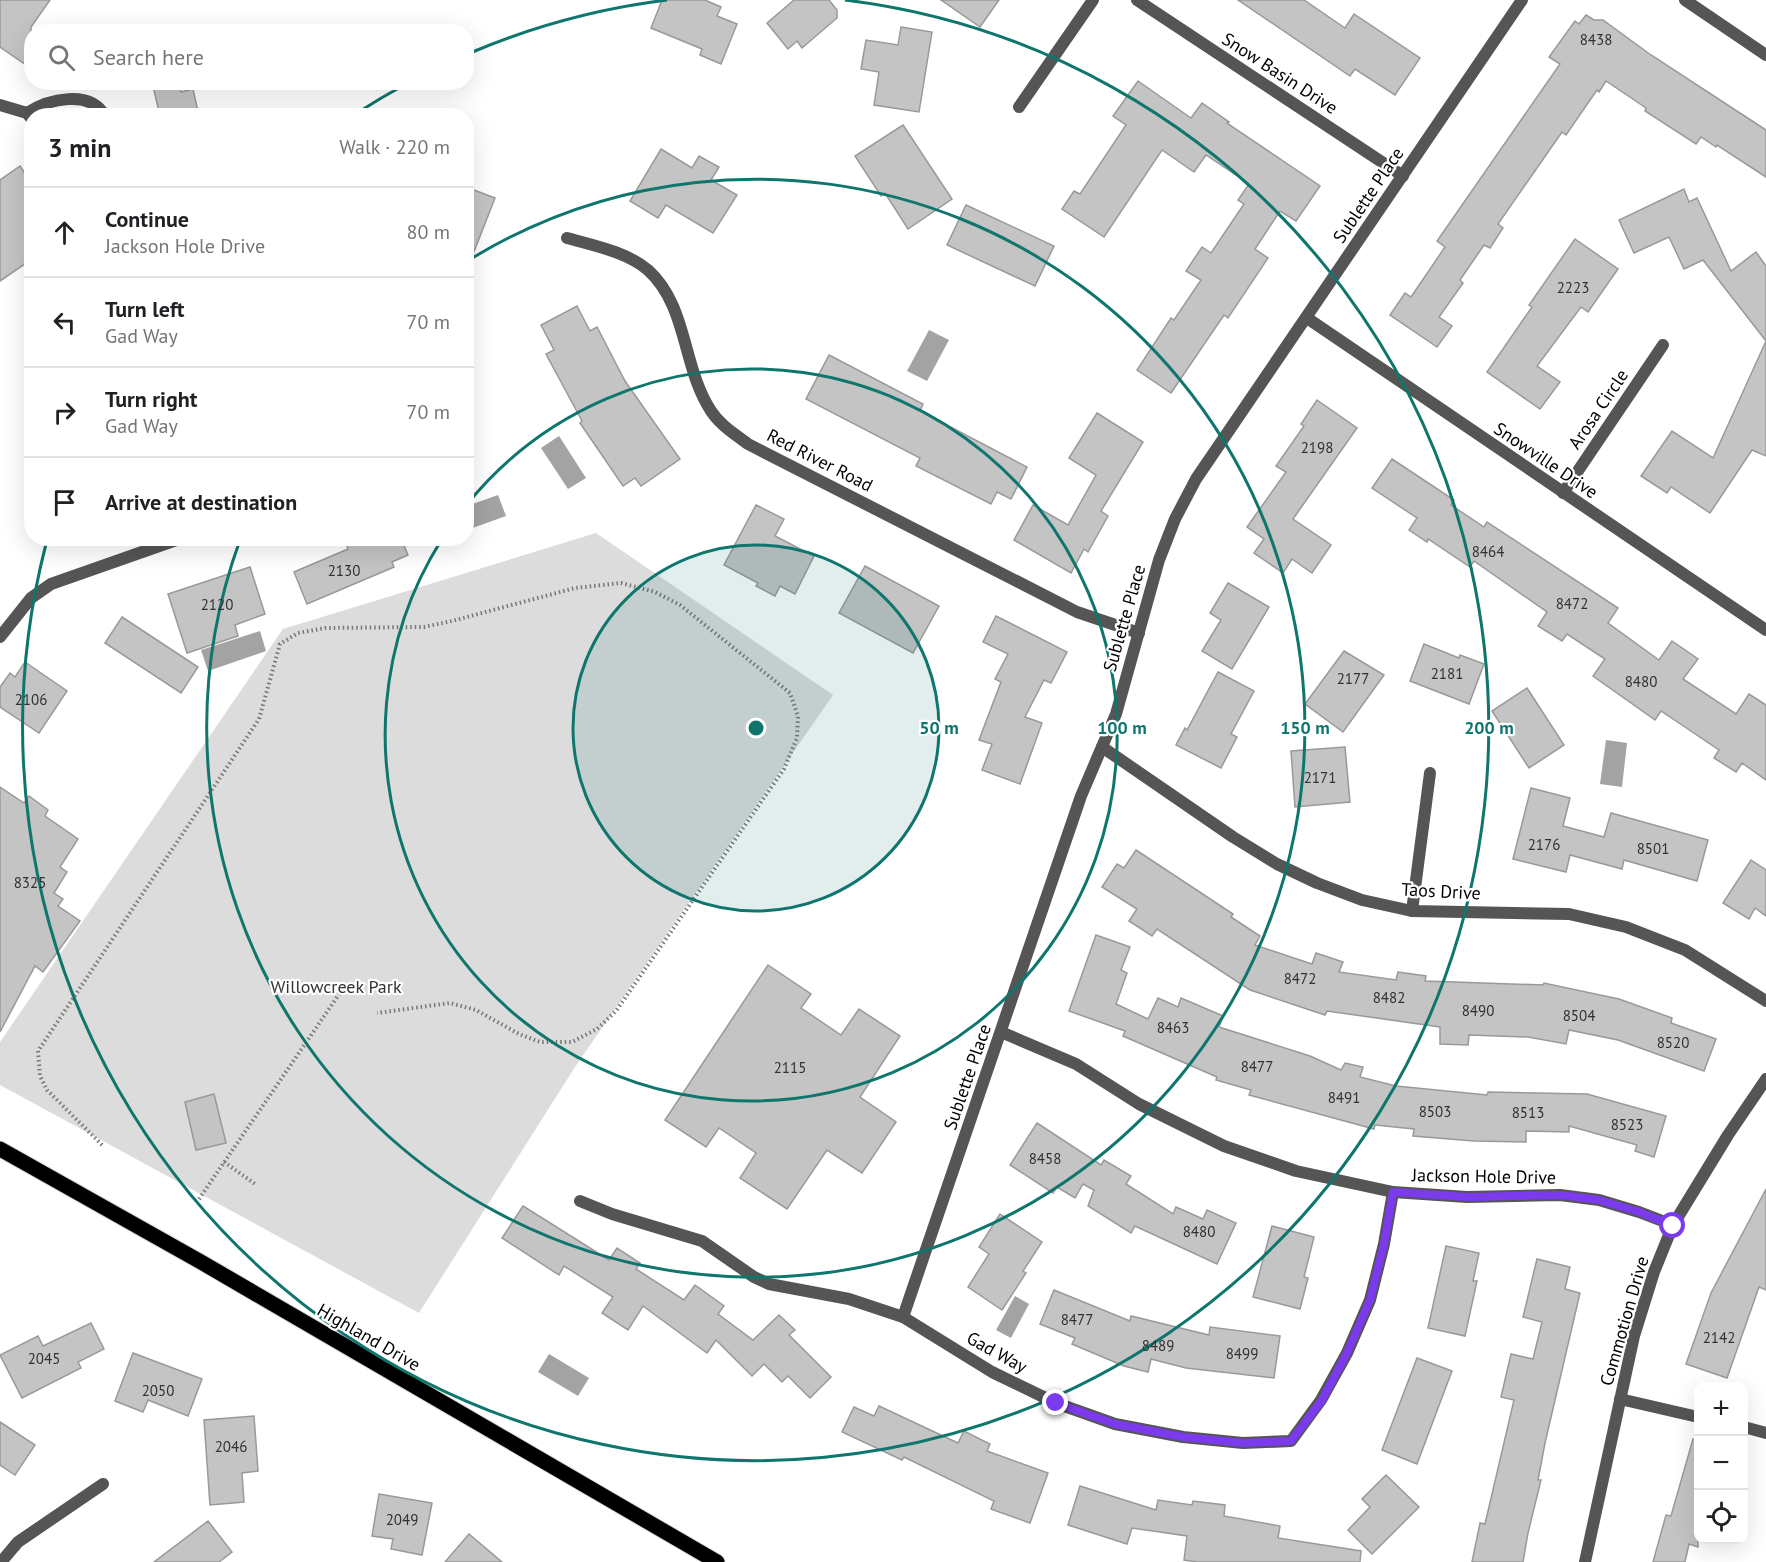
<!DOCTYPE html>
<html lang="en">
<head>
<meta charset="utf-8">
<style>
	:root { --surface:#fff; --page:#f2f2f2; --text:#202124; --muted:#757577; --line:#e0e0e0 }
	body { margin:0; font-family:"PT Sans",sans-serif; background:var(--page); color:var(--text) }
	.controls { position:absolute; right:18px; bottom:18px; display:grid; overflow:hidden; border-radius:12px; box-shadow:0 6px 24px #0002 }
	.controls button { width:54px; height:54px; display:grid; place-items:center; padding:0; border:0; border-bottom:2px solid var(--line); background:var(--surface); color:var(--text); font:30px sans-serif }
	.stop { position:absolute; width:18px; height:18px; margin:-14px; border:4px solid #7c3aed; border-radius:50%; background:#fff }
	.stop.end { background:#7c3aed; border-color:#fff; box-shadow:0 2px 6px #0008 }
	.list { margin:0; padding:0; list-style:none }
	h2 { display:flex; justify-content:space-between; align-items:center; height:78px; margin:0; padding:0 24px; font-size:26px }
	h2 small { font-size:20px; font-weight:400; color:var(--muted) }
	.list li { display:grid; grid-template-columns:39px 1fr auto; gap:18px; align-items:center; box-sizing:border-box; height:90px; padding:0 24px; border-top:2px solid var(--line) }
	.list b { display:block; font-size:22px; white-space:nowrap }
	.list p { margin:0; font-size:20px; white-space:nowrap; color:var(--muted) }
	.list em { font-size:20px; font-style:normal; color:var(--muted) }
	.icon { flex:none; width:33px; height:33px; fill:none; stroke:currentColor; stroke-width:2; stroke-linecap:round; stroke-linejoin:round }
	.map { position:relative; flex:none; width:1766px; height:1562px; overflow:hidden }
	.search { position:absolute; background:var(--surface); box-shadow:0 6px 24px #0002; left:24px; top:24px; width:450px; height:66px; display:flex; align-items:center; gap:15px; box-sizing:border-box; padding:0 21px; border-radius:24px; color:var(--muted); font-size:22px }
	.panel { position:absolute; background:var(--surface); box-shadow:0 6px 24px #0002; left:24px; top:108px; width:450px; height:438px; border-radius:24px }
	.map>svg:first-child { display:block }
	.green { fill:#dcdcdc }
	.water { fill:#a3a3a3 }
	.building { fill:#c4c4c4; stroke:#999; stroke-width:1.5 }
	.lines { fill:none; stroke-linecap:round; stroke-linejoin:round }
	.primary-casing { stroke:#dbdbdb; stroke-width:17 }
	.path { stroke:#777; stroke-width:4; stroke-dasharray:1.5 3; stroke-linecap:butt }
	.service { stroke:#555; stroke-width:12 }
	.minor { stroke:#555; stroke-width:12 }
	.primary { stroke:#000; stroke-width:15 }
	.route { stroke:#7c3aed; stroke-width:8 }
	.ring { fill:none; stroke:#0f766e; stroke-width:3 }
	.labels { text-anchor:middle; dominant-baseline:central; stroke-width:4.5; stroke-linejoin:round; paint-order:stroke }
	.number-label { font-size:15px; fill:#313131 }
	.street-label { font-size:18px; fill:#000; stroke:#fff }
	.park-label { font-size:18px; fill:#333; stroke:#fff }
	.centre { fill:#0f766e; stroke:#fff; stroke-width:3 }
	.ring-label { font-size:18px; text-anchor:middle; font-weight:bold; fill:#0f766e; stroke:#fff; stroke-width:4.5; stroke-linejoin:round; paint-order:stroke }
</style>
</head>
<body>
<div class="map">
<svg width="1766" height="1562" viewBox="0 0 1766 1562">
	<rect width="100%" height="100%" fill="#fff"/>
	<polygon class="green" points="596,533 833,695 575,1067 419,1313 0,1085 0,1042 283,629"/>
	<g class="water">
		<polygon points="929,330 949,340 927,381 907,371"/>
		<polygon points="559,436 586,478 568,489 541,448"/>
		<polygon points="498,495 506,516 467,530 467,506"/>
		<polygon points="260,631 266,651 208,671 201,650"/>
		<polygon points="1606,740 1627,743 1622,787 1600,784"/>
		<polygon points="1015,1296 1029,1304 1011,1338 996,1330"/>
		<polygon points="549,1354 589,1378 578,1396 538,1372"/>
	</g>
	<g class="building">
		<polygon points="0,0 50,0 31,27 32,69 0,47"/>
		<polygon points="662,0 705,0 721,7 717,16 737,24 721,64 700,55 702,49 651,28"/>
		<polygon points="794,0 829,0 837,10 837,18 802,48 797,41 788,49 767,23"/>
		<polygon points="941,0 999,0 980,27"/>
		<polygon points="1238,0 1304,0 1345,28 1354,14 1420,58 1395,95 1355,69 1350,76"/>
		<polygon points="1586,15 1594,20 1603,20 1651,55 1766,130 1766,177 1717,145 1716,147 1701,137 1696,144 1645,111 1646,108 1606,81 1599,92 1597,90 1566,135 1562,132 1498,224 1503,228 1490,248 1484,245 1460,280 1463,283 1439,317 1452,326 1437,347 1390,315 1405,293 1411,297 1445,247 1437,241 1560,64 1549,57 1575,21 1579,24"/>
		<polygon points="901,27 932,32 919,112 874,105 879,72 861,69 866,40 898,45"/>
		<polygon points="1138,81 1191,118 1202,103 1229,122 1227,123 1320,186 1296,221 1280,211 1255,249 1268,258 1228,318 1224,315 1171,393 1137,370 1171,318 1174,320 1201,280 1186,271 1202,247 1211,253 1244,204 1238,200 1249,184 1206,155 1194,172 1162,150 1104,237 1062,209 1074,191 1080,194 1126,125 1113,116"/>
		<polygon points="152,82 179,82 181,92 193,89 199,116 160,116"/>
		<polygon points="903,125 952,199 908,229 885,193 881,196 855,156"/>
		<polygon points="661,149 692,168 699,156 719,167 711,180 737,195 713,233 666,205 658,218 630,201"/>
		<polygon points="20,166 32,184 32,259 0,281 0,180"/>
		<polygon points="466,187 495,198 468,267 466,267"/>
		<polygon points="1684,189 1689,202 1697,198 1731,271 1756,252 1766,266 1766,456 1752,450 1710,513 1671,487 1667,493 1641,476 1672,431 1713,458 1766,341 1703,260 1684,269 1669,237 1634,253 1619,220"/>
		<polygon points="966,205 1054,246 1035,286 947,245"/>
		<polygon points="1575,239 1618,269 1588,312 1581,307 1537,366 1560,382 1540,409 1487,372 1532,307 1529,305"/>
		<polygon points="577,306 590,331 597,327 625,381 680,459 641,486 635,478 623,486 580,423 582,421 546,354 554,350 541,325"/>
		<polygon points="829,355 923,404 920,411 1027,467 1011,499 997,492 991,504 916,466 920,458 806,399"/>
		<polygon points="1317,400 1357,428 1293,519 1331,545 1312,573 1292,559 1283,573 1254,553 1264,539 1247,527 1286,472 1276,466 1304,426 1301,424"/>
		<polygon points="1097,413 1143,442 1101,511 1108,516 1088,552 1084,549 1071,573 1014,540 1033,505 1068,525 1096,475 1069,458"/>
		<polygon points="1392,459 1454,500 1451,505 1484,527 1487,522 1618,608 1608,623 1659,660 1672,641 1698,659 1683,679 1736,714 1749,694 1766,705 1766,780 1742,763 1736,772 1714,758 1719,750 1661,711 1655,720 1593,676 1605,659 1567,634 1562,641 1538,626 1547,612 1474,561 1470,567 1428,539 1427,542 1409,530 1417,518 1372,488"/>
		<polygon points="756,505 784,519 775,536 814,556 795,594 780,586 775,596 756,586 758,583 724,565"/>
		<polygon points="344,538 401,538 408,555 392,562 394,567 307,604 294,572 348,549"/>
		<polygon points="865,566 939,606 913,653 839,613"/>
		<polygon points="250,567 265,614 235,625 238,636 187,653 168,594"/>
		<polygon points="1228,583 1269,607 1232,669 1202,651 1221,620 1210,613"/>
		<polygon points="996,616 1067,652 1051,683 1044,680 1025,717 1042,723 1020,784 982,770 992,744 979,740 1001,682 995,679 1008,654 983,642"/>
		<polygon points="122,617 198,667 181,693 105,643"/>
		<polygon points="1424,644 1459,658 1460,655 1484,664 1469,704 1410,681"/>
		<polygon points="1344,651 1384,675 1343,732 1305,704"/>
		<polygon points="25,662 67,691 39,733 0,707 0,687 10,673 15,677"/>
		<polygon points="1218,672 1254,691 1231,734 1237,737 1221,768 1176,745 1185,728 1187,730"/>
		<polygon points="1527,688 1564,745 1529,768 1492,711"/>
		<polygon points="1345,747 1350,802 1295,807 1291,751"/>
		<polygon points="0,787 24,803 29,796 48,810 45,816 78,839 60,867 67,872 54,893 63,899 58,906 80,921 43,972 35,966 0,1032"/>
		<polygon points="1531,788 1570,798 1563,826 1604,837 1611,813 1708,840 1697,881 1624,860 1622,869 1570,855 1566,872 1513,859"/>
		<polygon points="1136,850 1233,914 1231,917 1260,936 1255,945 1312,964 1316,953 1343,962 1339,972 1396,980 1398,972 1426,976 1425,981 1543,985 1544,983 1619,999 1672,1018 1671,1023 1716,1039 1704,1071 1618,1040 1569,1030 1566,1044 1528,1037 1469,1035 1468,1045 1440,1044 1440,1027 1327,1011 1325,1015 1250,990 1157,929 1152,936 1129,921 1137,909 1102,887 1117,864 1124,868"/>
		<polygon points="1751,860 1766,870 1766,916 1755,908 1749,919 1723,903"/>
		<polygon points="1096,935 1130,947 1121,970 1127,973 1116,1004 1148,1019 1158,998 1178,1007 1181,998 1223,1016 1219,1027 1310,1056 1341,1070 1345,1063 1363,1067 1360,1077 1396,1086 1487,1095 1488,1092 1587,1094 1666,1116 1654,1157 1635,1151 1637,1145 1569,1126 1569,1132 1526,1131 1526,1142 1474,1141 1413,1136 1414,1129 1375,1125 1374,1129 1249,1095 1251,1090 1216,1080 1217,1077 1123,1036 1125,1031 1069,1011"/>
		<polygon points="768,965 811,994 801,1008 841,1035 859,1009 900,1036 860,1097 896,1122 862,1173 827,1150 787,1209 740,1178 756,1153 719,1128 706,1147 665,1120"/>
		<polygon points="214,1094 226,1143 196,1150 185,1102"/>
		<polygon points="1037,1123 1101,1165 1104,1160 1131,1176 1126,1184 1173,1214 1176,1207 1203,1219 1207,1210 1236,1223 1217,1264 1135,1226 1131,1233 1088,1206 1094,1190 1083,1184 1075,1198 1057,1187 1053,1193 1010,1165"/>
		<polygon points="1766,1189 1766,1290 1759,1287 1727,1378 1686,1364 1711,1293"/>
		<polygon points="523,1206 609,1260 617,1248 640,1263 636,1269 684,1300 695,1285 724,1306 718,1314 753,1340 779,1315 795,1330 789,1335 831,1377 810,1398 788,1376 782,1382 764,1364 752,1376 716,1340 707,1353 643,1306 628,1330 602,1313 613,1297 564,1266 559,1275 502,1238"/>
		<polygon points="1000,1214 1042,1242 1023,1271 1026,1273 1002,1310 968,1287 989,1254 979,1247"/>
		<polygon points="1272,1226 1314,1237 1304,1277 1308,1278 1300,1309 1253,1297"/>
		<polygon points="1446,1246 1479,1253 1473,1281 1477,1281 1465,1336 1428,1328"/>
		<polygon points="1537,1259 1570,1267 1565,1289 1580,1293 1545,1443 1538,1480 1541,1480 1528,1533 1523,1562 1472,1562 1480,1523 1485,1524 1514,1400 1501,1397 1511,1354 1533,1359 1542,1322 1523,1317"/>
		<polygon points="1054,1290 1130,1321 1131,1316 1209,1335 1210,1327 1280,1336 1274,1378 1186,1368 1151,1359 1148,1372 1124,1366 1072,1344 1075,1338 1040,1324"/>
		<polygon points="91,1323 104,1349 78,1362 81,1368 22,1398 0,1355 38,1336 43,1346"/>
		<polygon points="133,1353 202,1379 188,1416 148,1400 143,1412 115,1401"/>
		<polygon points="1417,1358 1452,1371 1417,1464 1382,1450"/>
		<polygon points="879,1406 958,1443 964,1431 990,1444 987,1451 1048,1473 1030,1523 991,1509 994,1501 904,1457 902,1460 842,1432 854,1407 874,1416"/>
		<polygon points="254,1416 258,1471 242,1473 244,1502 210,1505 204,1420"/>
		<polygon points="0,1422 35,1445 15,1475 0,1465"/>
		<polygon points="1693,1439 1698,1440 1698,1547 1689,1544 1685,1562 1653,1562 1666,1515 1671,1516"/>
		<polygon points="1386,1475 1419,1507 1372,1554 1348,1530 1370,1507 1362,1499"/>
		<polygon points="1080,1486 1156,1510 1158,1500 1192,1505 1193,1501 1225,1505 1224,1516 1280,1526 1278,1538 1361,1551 1360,1562 1197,1562 1184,1560 1187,1536 1132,1528 1127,1544 1068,1525"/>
		<polygon points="379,1494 432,1503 422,1555 391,1549 393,1539 372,1536"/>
		<polygon points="208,1521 232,1552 219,1562 154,1562"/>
		<polygon points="469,1534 502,1562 445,1562"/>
	</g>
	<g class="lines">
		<g class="primary-casing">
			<polyline id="primary" points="0,1149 201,1262 717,1562"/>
		</g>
		<g class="path">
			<polyline points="102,1145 47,1090 40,1076 38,1051 259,719 280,644 298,633 325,628 424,627 452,621 575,588 621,583 655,592 680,605 790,693 798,716 797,738 784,769 616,1011 597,1029 572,1042 540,1042 519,1034 476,1010 450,1003 377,1013"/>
			<polyline points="224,1162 255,1184"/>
			<polyline points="199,1199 342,990"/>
		</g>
		<g class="service">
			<polyline points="0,105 27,113 31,118"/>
			<path d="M 27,113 C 48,99 90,89 105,116"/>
		</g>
		<g class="minor">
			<polyline points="1137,0 1403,176"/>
			<polyline points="1685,0 1766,55"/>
			<polyline points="1019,107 1093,0"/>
			<path d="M 567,238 C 592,245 627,252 648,270 C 688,306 682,367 711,411 C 720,425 735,434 748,444 L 1077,612 L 1139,633"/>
			<polyline points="1307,318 1766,630"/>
			<polyline points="1563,493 1663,345"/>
			<polyline points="0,637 31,598 51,584 182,538"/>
			<polyline points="1102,747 1233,837 1277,864 1317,883 1362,900 1412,911 1569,914 1626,927 1685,950 1766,1001"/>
			<polyline points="1412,911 1430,773"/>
			<polyline points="1001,1032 1076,1064 1139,1104 1224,1146 1296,1171 1393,1192 1467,1197 1560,1195 1599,1200 1639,1212 1673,1225"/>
			<polyline points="580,1201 612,1214 702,1241 754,1277 769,1284 849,1299 903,1317 992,1372 1056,1403 1115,1424 1183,1437 1243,1443 1291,1441 1321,1400 1347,1353 1370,1300 1384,1244 1393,1192"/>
			<polyline points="903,1317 1081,796 1116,714 1159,560 1175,519 1196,479 1522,0"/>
			<polyline points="1620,1399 1698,1417"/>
			<polyline points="1744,1427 1766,1433"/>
			<polyline points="1,1562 18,1542 103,1484"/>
			<polyline points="1585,1562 1634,1336 1654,1272 1673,1225 1728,1135 1766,1079"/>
		</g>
		<use href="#primary" class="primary"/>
	</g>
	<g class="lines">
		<polyline class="route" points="1056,1403 1115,1424 1183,1437 1243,1443 1291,1441 1322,1400 1347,1353 1370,1300 1384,1244 1393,1192 1467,1197 1560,1195 1599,1200 1639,1212 1673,1226"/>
	</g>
	<circle cx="756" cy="728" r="183" fill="#0f766e" fill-opacity=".12"/>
	<g class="ring">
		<circle cx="756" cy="728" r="183"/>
		<path d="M468 503A366 366 0 1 1 442 539"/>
		<path d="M469 260A549 549 0 1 1 240 540"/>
		<path d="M357 113A733 733 0 0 1 406 84M470 53A733 733 0 0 1 667 0M845 0A733 733 0 1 1 46 544"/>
	</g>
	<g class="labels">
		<g class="number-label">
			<text x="1596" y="39">8438</text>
			<text x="1573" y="287">2223</text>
			<text x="1317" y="447">2198</text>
			<text x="1488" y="551">8464</text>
			<text x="344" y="570">2130</text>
			<text x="1572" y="603">8472</text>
			<text x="217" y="604">2120</text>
			<text x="1447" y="673">2181</text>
			<text x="1353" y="678">2177</text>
			<text x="1641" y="681">8480</text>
			<text x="31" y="699">2106</text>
			<text x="1320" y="777">2171</text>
			<text x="1544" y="844">2176</text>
			<text x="1653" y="848">8501</text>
			<text x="30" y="882">8325</text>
			<text x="1300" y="978">8472</text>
			<text x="1389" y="997">8482</text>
			<text x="1478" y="1010">8490</text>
			<text x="1579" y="1015">8504</text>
			<text x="1173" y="1027">8463</text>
			<text x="1673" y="1042">8520</text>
			<text x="1257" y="1066">8477</text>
			<text x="790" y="1067">2115</text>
			<text x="1344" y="1097">8491</text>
			<text x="1435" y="1111">8503</text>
			<text x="1528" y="1112">8513</text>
			<text x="1627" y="1124">8523</text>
			<text x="1045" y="1158">8458</text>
			<text x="1199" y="1231">8480</text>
			<text x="1077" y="1319">8477</text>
			<text x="1719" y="1337">2142</text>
			<text x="1158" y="1345">8489</text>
			<text x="1242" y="1353">8499</text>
			<text x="44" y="1358">2045</text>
			<text x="158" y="1390">2050</text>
			<text x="231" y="1446">2046</text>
			<text x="402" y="1519">2049</text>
		</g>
		<g class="street-label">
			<text transform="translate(1280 73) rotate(33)">Snow Basin Drive</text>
			<text transform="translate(1368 195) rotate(-56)">Sublette Place</text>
			<text transform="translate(1598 409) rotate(-56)">Arosa Circle</text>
			<text transform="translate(820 460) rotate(27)">Red River Road</text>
			<text transform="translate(1546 460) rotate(34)">Snowville Drive</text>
			<text transform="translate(1124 618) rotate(-74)">Sublette Place</text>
			<text transform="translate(1441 891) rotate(3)">Taos Drive</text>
			<text transform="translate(967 1077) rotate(-71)">Sublette Place</text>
			<text transform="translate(1484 1176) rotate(1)">Jackson Hole Drive</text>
			<text transform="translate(1624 1321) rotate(-74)">Commotion Drive</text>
			<text transform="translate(369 1337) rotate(30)">Highland Drive</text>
			<text transform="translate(997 1352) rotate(29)">Gad Way</text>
		</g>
		<g class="park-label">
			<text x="336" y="986">Willowcreek Park</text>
		</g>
	</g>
	<circle cx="756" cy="728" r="9" class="centre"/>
	<g class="ring-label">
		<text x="939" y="734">50 m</text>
		<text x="1122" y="734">100 m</text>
		<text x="1305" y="734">150 m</text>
		<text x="1489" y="734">200 m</text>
	</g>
</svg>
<div class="controls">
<button>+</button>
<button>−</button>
<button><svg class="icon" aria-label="locate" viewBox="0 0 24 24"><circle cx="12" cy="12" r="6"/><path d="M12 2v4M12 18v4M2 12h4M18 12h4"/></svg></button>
</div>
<div class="stop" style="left:1673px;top:1226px"></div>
<div class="stop end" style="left:1056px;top:1403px"></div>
<div class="search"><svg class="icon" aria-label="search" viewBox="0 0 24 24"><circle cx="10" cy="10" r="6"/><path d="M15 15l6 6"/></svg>Search here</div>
<section class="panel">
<h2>3 min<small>Walk · 220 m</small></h2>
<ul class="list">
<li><svg class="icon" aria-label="ahead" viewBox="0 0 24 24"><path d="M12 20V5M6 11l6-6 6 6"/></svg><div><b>Continue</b><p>Jackson Hole Drive</p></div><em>80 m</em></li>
<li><svg class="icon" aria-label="left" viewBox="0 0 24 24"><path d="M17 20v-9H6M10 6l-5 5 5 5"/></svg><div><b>Turn left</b><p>Gad Way</p></div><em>70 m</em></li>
<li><svg class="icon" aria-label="right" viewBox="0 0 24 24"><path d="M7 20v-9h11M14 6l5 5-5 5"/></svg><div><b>Turn right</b><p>Gad Way</p></div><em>70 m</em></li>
<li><svg class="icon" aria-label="arrive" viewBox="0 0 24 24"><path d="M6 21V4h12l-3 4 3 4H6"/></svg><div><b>Arrive at destination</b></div></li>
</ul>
</section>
</div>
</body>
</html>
